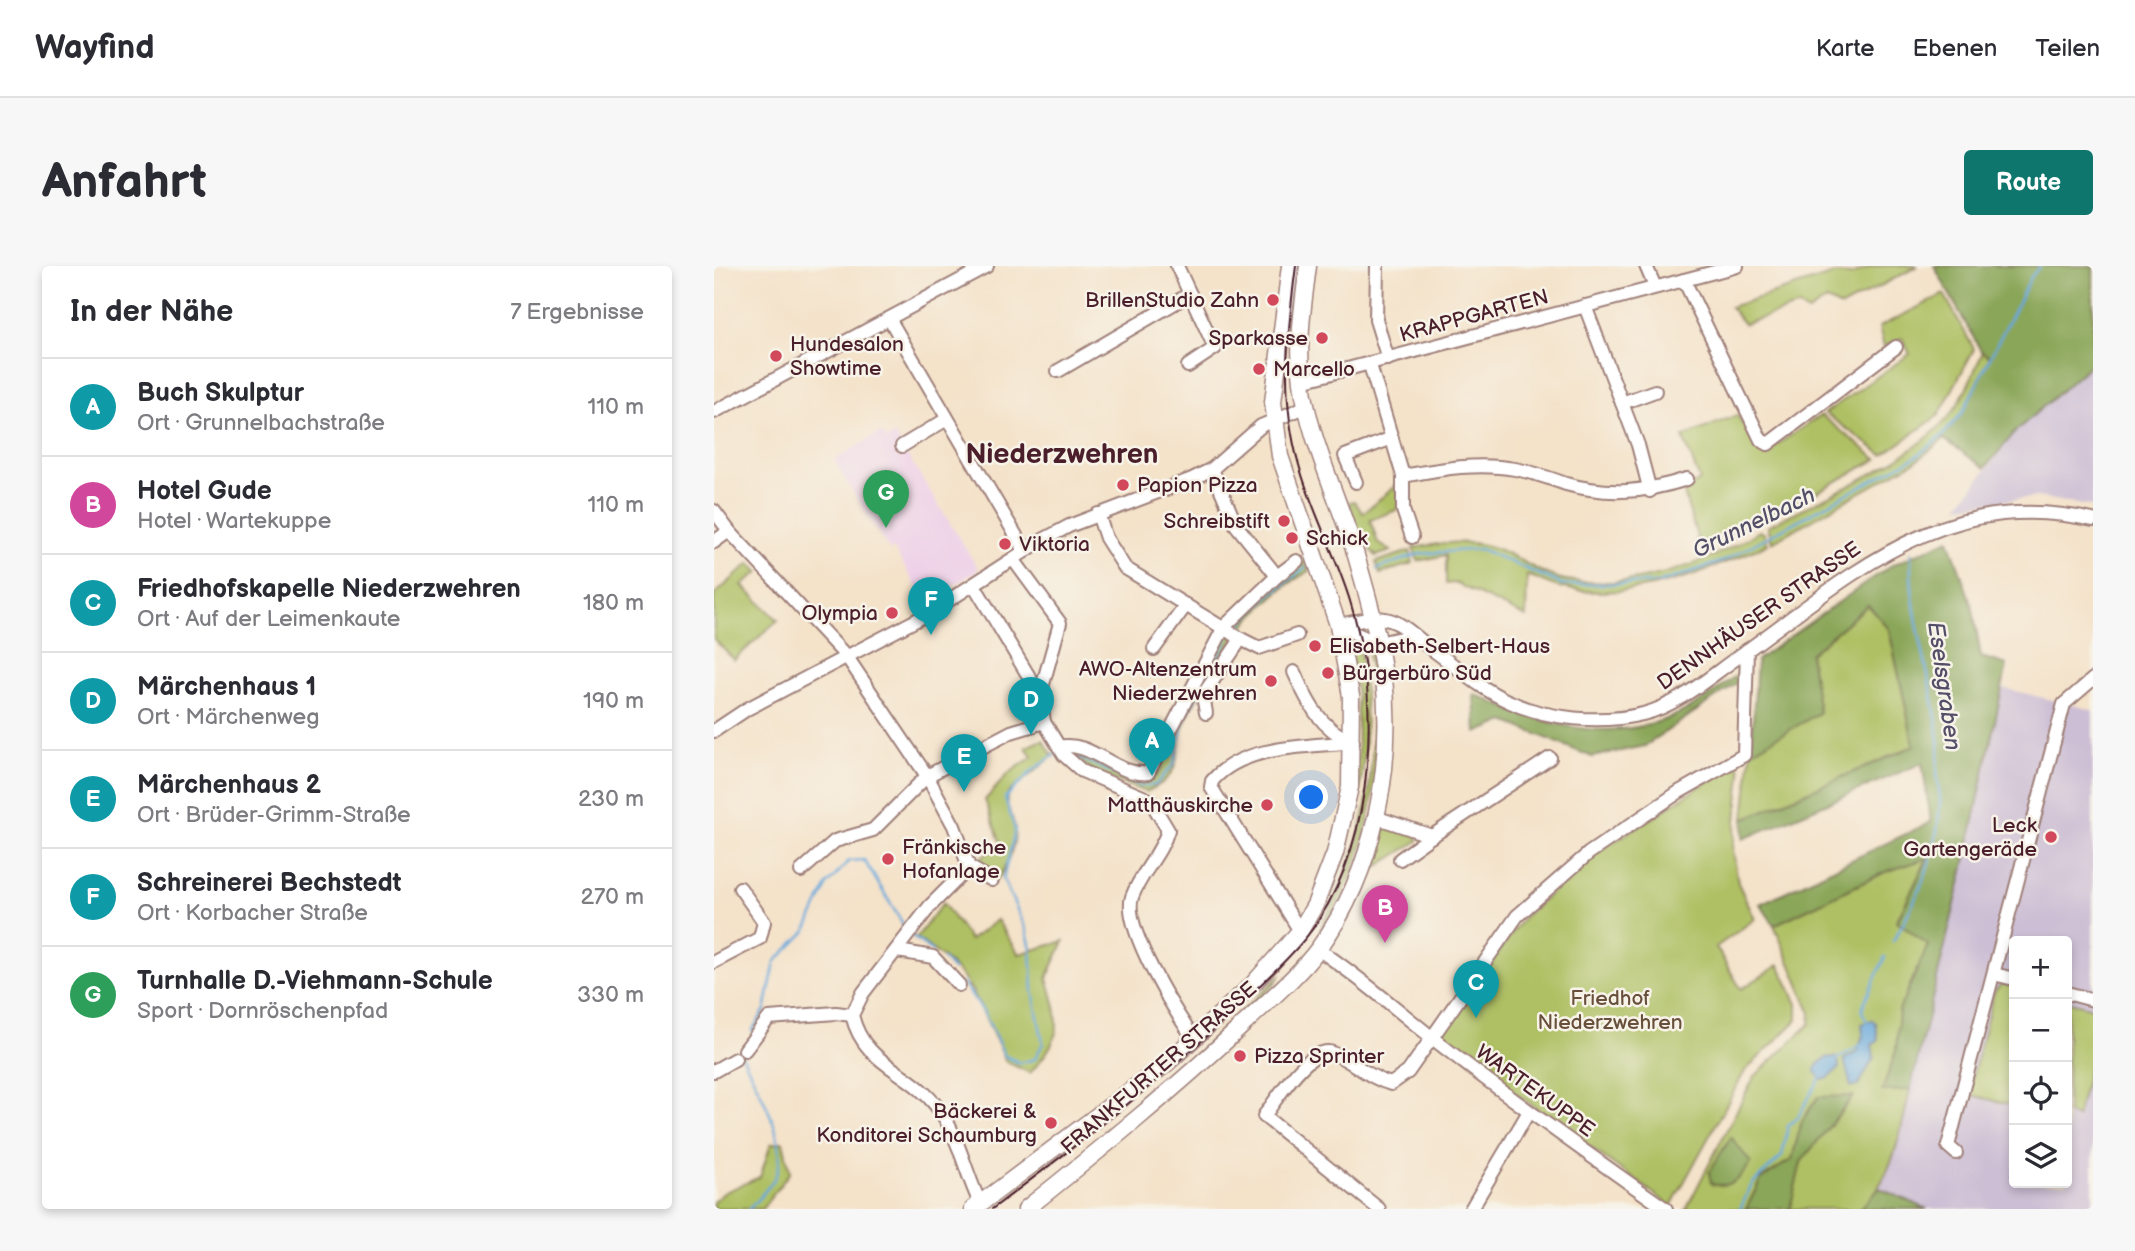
<!DOCTYPE html>
<html lang="de">
<head>
<meta charset="utf-8">
<style>
	:root { --surface:#fff; --page:#f7f7f7; --text:#2b2b33; --muted:#7c7c81; --line:#e1e1e2; --accent:#0f766e }
	body { margin:0; font-family:"Balsamiq Sans",sans-serif; background:var(--page); color:var(--text) }
	.controls { position:absolute; right:21px; bottom:21px; display:grid; overflow:hidden; border-radius:7px; box-shadow:0 4px 10px #0003 }
	.controls button { width:63px; height:63px; display:grid; place-items:center; padding:0; border:0; border-bottom:2px solid var(--line); background:var(--surface); color:var(--text); font:35px sans-serif }
	.you { position:absolute; left:598px; top:532px; width:24px; height:24px; margin:-18px; border:5px solid #fff; border-radius:50%; background:#1a73e8; box-shadow:0 0 0 10px #1a73e833 }
	.badge { display:grid; place-items:center; width:46px; height:46px; border-radius:50%; background:var(--accent); color:#fff; font-size:23px; font-weight:700 }
	.pin { position:absolute; translate:-50% -58px; filter:drop-shadow(0 2px 4px #0008) }
	.pin::after { content:''; position:absolute; top:37px; width:24px; height:21px; background:inherit; clip-path:polygon(0 0,100% 0,50% 100%) }
	.list { margin:0; padding:0; list-style:none }
	h2 { display:flex; justify-content:space-between; align-items:center; height:91px; margin:0; padding:0 28px; font-size:30px }
	h2 small { font-size:23px; font-weight:400; color:var(--muted) }
	.list li { display:grid; grid-template-columns:46px 1fr auto; gap:21px; align-items:center; box-sizing:border-box; height:98px; padding:0 28px; border-top:2px solid var(--line) }
	.list b { display:block; font-size:26px; white-space:nowrap }
	.list p { margin:0; font-size:23px; white-space:nowrap; color:var(--muted) }
	.list em { font-size:23px; font-style:normal; color:var(--muted) }
	.icon { flex:none; width:38px; height:38px; fill:none; stroke:currentColor; stroke-width:2; stroke-linecap:round; stroke-linejoin:round }
	.map { position:relative; flex:none; width:1379px; height:943px; overflow:hidden; border-radius:7px }
	header { display:flex; align-items:center; gap:42px; box-sizing:border-box; height:98px; padding:0 35px; background:var(--surface); border-bottom:2px solid var(--line) }
	header strong { font-size:33px }
	nav { display:flex; gap:38px; margin-inline-start:auto; font-size:24px }
	.intro { display:flex; align-items:center; justify-content:space-between; box-sizing:border-box; height:168px; padding:0 42px }
	h1 { margin:0; font-size:49px }
	.button { padding:18px 32px; border-radius:7px; background:var(--accent); color:#fff; font-size:24px; font-weight:700 }
	main { display:flex; gap:42px; padding:0 42px }
	aside { flex:1; background:var(--surface); border-radius:7px; box-shadow:0 4px 10px #0003 }
	.map>svg:first-child { display:block }
	.built { fill:#eed0e8 }
	.industrial { fill:#ccbed4; fill-rule:evenodd }
	.green { fill:#aec063; stroke:#7c7047; stroke-width:2 }
	.forest { fill:#8aa659; stroke:#6a6242; stroke-width:2 }
	.water { fill:#67a9db; stroke:#586483; stroke-width:2 }
	.lines { fill:none; stroke-linecap:round; stroke-linejoin:round }
	.stream { stroke:#67a9db; stroke-width:2.5 }
	.minor-casing { stroke:#9f807a; stroke-width:16 }
	.major-casing { stroke:#9f807a; stroke-width:19 }
	.minor { stroke:#fff; stroke-width:12 }
	.major { stroke:#fff; stroke-width:16 }
	.tram { stroke:#4a1f2b; stroke-width:2 }
	.poi-dot { fill:#d1495b; stroke:#f7f3e8; stroke-width:2.5 }
	.labels { text-anchor:middle; dominant-baseline:central; stroke-width:5; stroke-linejoin:round; paint-order:stroke }
	.poi-label { font-size:21px; fill:#4a1f2b; stroke:#f7f3e8; text-anchor:start }
	.street-label { font-size:21px; fill:#4a1f2b; stroke:#f7f3e8 }
	.park-label { font-size:21px; fill:#684f3c; stroke:#f7f3e8 }
	.water-label { font-size:23px; font-style:italic; fill:#544f69; stroke:#f7f3e8 }
	.district-label { font-size:28px; font-weight:bold; fill:#4a1f2b; stroke:#f7f3e8 }
</style>
</head>
<body>
<header>
<strong>Wayfind</strong>
<nav><a>Karte</a><a>Ebenen</a><a>Teilen</a></nav>
</header>
<div class="intro"><h1>Anfahrt</h1><a class="button">Route</a></div>
<main>
<aside>
<h2>In der Nähe<small>7 Ergebnisse</small></h2>
<ul class="list">
<li><span class="badge" style="background:#0f9aa8">A</span><div><b>Buch Skulptur</b><p>Ort · Grunnelbachstraße</p></div><em>110 m</em></li>
<li><span class="badge" style="background:#d1479c">B</span><div><b>Hotel Gude</b><p>Hotel · Wartekuppe</p></div><em>110 m</em></li>
<li><span class="badge" style="background:#0f9aa8">C</span><div><b>Friedhofskapelle Niederzwehren</b><p>Ort · Auf der Leimenkaute</p></div><em>180 m</em></li>
<li><span class="badge" style="background:#0f9aa8">D</span><div><b>Märchenhaus 1</b><p>Ort · Märchenweg</p></div><em>190 m</em></li>
<li><span class="badge" style="background:#0f9aa8">E</span><div><b>Märchenhaus 2</b><p>Ort · Brüder-Grimm-Straße</p></div><em>230 m</em></li>
<li><span class="badge" style="background:#0f9aa8">F</span><div><b>Schreinerei Bechstedt</b><p>Ort · Korbacher Straße</p></div><em>270 m</em></li>
<li><span class="badge" style="background:#2e9e5b">G</span><div><b>Turnhalle D.-Viehmann-Schule</b><p>Sport · Dornröschenpfad</p></div><em>330 m</em></li>
</ul>
</aside>
<div class="map">
<svg width="1379" height="943" viewBox="0 0 1379 943">
	<rect width="100%" height="100%" fill="#f7f3e8"/>
	<filter id="ink" filterUnits="userSpaceOnUse"><feTurbulence type="fractalNoise" baseFrequency=".0143" numOctaves="2"/><feDisplacementMap in="SourceGraphic" scale="14" xChannelSelector="R" yChannelSelector="G"/><feConvolveMatrix kernelMatrix="1 2 1 2 8 2 1 2 1" color-interpolation-filters="sRGB"/></filter>
	<filter id="wash" filterUnits="userSpaceOnUse"><feTurbulence type="fractalNoise" baseFrequency=".00686" numOctaves="4" result="noise"/><feDisplacementMap in="SourceGraphic" scale="28" xChannelSelector="R" yChannelSelector="G"/><feGaussianBlur stdDeviation="1.57" result="paint"/><feColorMatrix in="noise" values="0 0 0 0 0 0 0 0 0 0 0 0 0 0 0 0 0 1.4 0 .05"/><feComposite in="paint" operator="in"/></filter>
	<g filter="url(#wash)">
		<rect width="100%" height="100%" fill="#f4e2c9"/>
		<polygon class="built" points="167,166 172,173 181,169 265,304 211,336 180,283 176,285 150,245 120,194"/>
		<g class="industrial">
			<polygon points="1379,96 1379,241 1323,231 1244,240 1302,165"/>
			<path d="M 1289,422 L 1379,444 L 1379,943 L 1213,943 L 1165,922 L 1179,894 ZM 1300,675 L 1353,675 L 1353,917 L 1300,917 Z"/>
		</g>
		<g class="green">
			<polygon points="1158,0 1204,0 1127,41 1113,34 1094,46 1085,40 1030,58 1016,41 1120,8 1138,9"/>
			<polygon points="1230,28 1260,83 1225,149 1169,189 1111,147 1196,88 1188,72 1170,81 1165,61"/>
			<path d="M 1269,86 L 1276,91 L 1248,147 L 1227,171 L 1230,173 L 1202,195 L 1058,276 L 1054,260 C 1107,232 1200,195 1237,148 C 1251,130 1259,107 1269,86 Z"/>
			<polygon points="1023,149 1041,178 1058,182 1107,149 1163,193 1103,226 986,281 969,224 986,215 969,171"/>
			<polygon points="685,217 685,243 656,254 664,277 677,285 662,290 647,273 635,236 640,235 649,247"/>
			<path d="M 1045,265 L 1050,267 L 1054,278 C 991,306 920,337 849,322 C 837,320 825,313 813,309 L 812,351 L 741,317 L 732,318 L 732,289 L 704,295 L 699,282 C 727,277 756,272 784,283 C 806,292 828,310 852,314 C 916,325 993,299 1045,265 Z"/>
			<polygon points="696,285 699,297 666,308 662,296"/>
			<path d="M 590,294 L 595,305 C 539,335 500,396 473,451 C 457,485 475,507 432,526 L 382,507 L 353,485 L 353,481 L 431,515 L 439,512 L 447,504 L 457,464 L 510,361 Z"/>
			<polygon points="36,297 45,306 28,319 64,354 20,394 0,373 0,329"/>
			<polygon points="1154,339 1175,363 1200,480 1030,553 1037,486 1105,447 1096,388"/>
			<path d="M 639,371 L 644,374 C 660,461 650,541 618,623 L 618,612 L 644,490 L 643,429 L 635,377 Z"/>
			<path d="M 653,379 L 658,380 C 671,477 665,580 608,664 L 608,658 C 659,567 667,481 653,379 Z"/>
			<path d="M 329,474 L 339,490 L 294,527 C 289,540 301,551 301,565 C 301,581 292,600 284,613 L 277,612 L 260,596 L 287,578 L 271,534 L 294,508 L 318,491 L 312,481 Z"/>
			<polygon points="1021,498 1025,500 1027,507 1019,584 1024,617 1041,653 1002,681 1027,723 1065,699 1083,738 1083,754 1031,805 957,940 724,771 809,652 875,592"/>
			<polygon points="672,558 703,568 704,575 659,603"/>
			<path d="M 1214,591 L 1183,654 L 1214,679 L 1186,744 L 1182,785 L 1169,824 L 1196,824 C 1186,867 1180,912 1146,943 L 1076,943 L 1087,896 L 1139,831 L 1104,831 L 1088,855 L 1078,893 L 1047,913 L 1032,943 L 972,943 L 1040,811 L 1096,758 L 1097,747 L 1060,659 L 1171,606 Z"/>
			<path d="M 229,637 L 256,674 L 283,654 L 305,688 L 350,675 L 333,712 C 347,759 350,769 316,807 L 291,795 C 290,786 284,779 280,770 C 255,716 253,707 202,672 Z"/>
			<polygon points="567,708 559,720 483,796 394,870 390,865 479,791"/>
			<polygon points="1287,718 1300,721 1300,840 1254,828 1280,726"/>
			<polygon points="1353,735 1379,742 1379,785 1363,851 1353,848"/>
			<polygon points="69,876 76,906 48,943 0,943 0,935 11,926 46,911 57,878"/>
		</g>
		<g class="forest">
			<polygon points="1220,0 1379,0 1379,96 1302,165 1271,202 1227,171 1248,147 1276,91 1267,85"/>
			<polygon points="1235,273 1259,343 1267,391 1293,399 1250,601 1196,824 1168,825 1182,785 1185,744 1214,679 1183,655 1214,592 1171,606 1060,659 1046,638 1217,556 1208,497 1029,573 1030,553 1200,480 1175,363 1154,339 1096,388 1105,447 1037,486 1043,394 1176,300"/>
			<path d="M 1030,404 L 1030,412 L 931,480 L 878,491 L 791,455 L 762,467 L 760,428 C 828,459 901,482 972,444 C 992,434 1011,417 1030,404 Z"/>
			<polygon points="1139,830 1087,896 1076,943 1032,943 1047,913 1078,893 1088,855 1104,831"/>
			<path d="M 1017,871 L 1037,897 C 1025,914 1018,922 997,918 L 995,906 Z"/>
			<polygon points="1165,922 1213,943 1146,943"/>
		</g>
		<g class="water">
			<polygon points="1158,754 1162,757 1164,775 1158,779 1160,791 1144,820 1137,821 1130,793 1143,786 1149,769 1148,758"/>
			<polygon points="1114,791 1124,792 1125,802 1113,813 1107,813 1101,804 1104,798"/>
		</g>
		<g class="lines">
			<g class="stream">
				<polyline points="663,303 705,288 766,283 850,319 944,317 1009,295 1201,191 1227,171 1248,147 1317,11 1326,0"/>
				<polyline points="521,364 554,330 591,302"/>
				<polyline points="489,418 514,372"/>
				<polyline points="353,486 427,520 441,519 460,498 469,457 484,427"/>
				<polyline points="198,670 218,685"/>
				<path d="M 1179,675 C 1205,630 1224,588 1226,535 C 1226,524 1223,514 1223,503 C 1223,494 1226,485 1225,477 C 1220,413 1194,351 1197,287"/>
				<polyline points="229,693 239,704"/>
				<polyline points="249,717 269,745 291,790 306,797 321,793 329,777 319,725 317,682 312,663 289,613 301,564 291,532 318,505 343,487"/>
				<polyline points="1153,756 1148,745 1150,737 1171,691"/>
				<polyline points="38,765 51,744 61,696 92,665 113,619 135,595 150,594 192,663"/>
				<path d="M 28,789 C 42,821 80,878 60,913 C 53,924 43,934 35,943"/>
				<polyline points="1122,794 1150,777"/>
				<polyline points="1026,943 1038,918 1068,890 1074,860 1084,851 1106,812"/>
			</g>
		</g>
	</g>
	<g filter="url(#ink)">
		<g class="lines">
			<g class="minor-casing">
				<g id="minor">
					<polyline points="463,0 501,82 474,100"/>
					<polyline points="663,0 662,54 674,93"/>
					<polyline points="932,0 941,21"/>
					<polyline points="970,14 1047,174 1054,178 1182,81"/>
					<polyline points="871,40 924,179 936,225"/>
					<polyline points="176,54 311,285"/>
					<polyline points="656,99 689,210 689,244 698,271"/>
					<polyline points="344,105 476,28"/>
					<polyline points="588,115 1023,0"/>
					<polyline points="908,137 941,125"/>
					<polyline points="0,146 273,0"/>
					<polyline points="188,180 233,153"/>
					<path d="M 689,210 C 727,203 763,196 801,203 C 819,206 835,212 852,218 C 895,230 932,226 973,213"/>
					<polyline points="642,216 631,190 678,172"/>
					<polyline points="0,245 15,265 133,391 213,510 240,560 255,601 278,614"/>
					<polyline points="384,248 392,272 411,302 527,373 545,382 583,369"/>
					<polyline points="0,276 15,265"/>
					<path d="M 299,293 L 346,357 L 326,429 L 330,456 L 350,489 L 368,505 L 436,534 L 454,564 C 447,589 427,606 418,631 C 408,661 462,747 480,773"/>
					<polyline points="563,310 583,295"/>
					<polyline points="263,324 326,429"/>
					<path d="M 624,359 C 638,357 657,350 671,353 C 690,356 704,374 719,384 C 743,401 767,423 794,435 C 833,454 887,458 929,448 C 964,439 994,412 1024,391 C 1137,310 1229,220 1379,254"/>
					<polyline points="624,360 664,377 687,372 705,374"/>
					<polyline points="440,383 472,339"/>
					<path d="M 580,406 C 594,437 606,462 638,476"/>
					<polyline points="492,447 489,429 527,373"/>
					<polyline points="0,465 33,443 212,349 325,276 355,260 478,213 498,203 547,160 593,140"/>
					<path d="M 345,481 C 377,473 402,511 434,507 L 510,361 L 563,310 L 522,259 L 498,203"/>
					<polyline points="661,551 718,570 836,492"/>
					<polyline points="686,593 718,570"/>
					<path d="M 255,601 L 216,640 L 149,727 L 138,749 C 150,800 195,803 224,842 C 245,870 251,906 266,937"/>
					<polyline points="87,605 121,575 159,564 213,510 297,466 330,456"/>
					<path d="M 586,665 L 497,521 L 498,515 C 529,478 595,481 639,476"/>
					<path d="M 604,683 C 650,714 691,751 735,785 C 806,840 878,891 952,943"/>
					<polyline points="184,685 219,691 245,719"/>
					<polyline points="0,696 46,672 50,656 26,622"/>
					<polyline points="1280,708 1300,713"/>
					<polyline points="1353,727 1379,734"/>
					<polyline points="31,784 55,752 122,747 138,749"/>
					<polyline points="0,805 21,793"/>
					<polyline points="1242,887 1234,880 1350,438 1379,413"/>
					<path d="M 665,943 L 550,850 C 562,834 596,778 619,787 C 640,796 655,812 677,818 L 694,806 L 803,650 L 875,587 L 965,526 L 1030,489 L 1033,384"/>
					<polyline points="757,943 814,847"/>
				</g>
			</g>
			<g class="major-casing">
				<g id="major">
					<polyline points="259,943 452,798 539,718 586,665 601,639 621,587 636,521 637,430 624,359 566,190 559,136 576,0"/>
					<path d="M 312,943 C 387,883 461,823 531,757 C 556,733 584,710 605,682 C 661,606 681,496 669,403 C 664,368 655,334 645,300 C 629,241 595,175 588,116 C 583,77 589,39 594,0"/>
				</g>
			</g>
			<use href="#minor" class="minor"/>
			<use href="#major" class="major"/>
			<path class="tram" d="M 278,943 C 366,877 454,810 532,733 C 557,708 585,684 604,655 C 661,567 667,434 636,335 C 622,289 598,246 585,199 C 566,133 573,68 582,0"/>
		</g>
	</g>
	<g class="poi-dot">
		<circle cx="559" cy="34" r="7"/>
		<circle cx="608" cy="72" r="7"/>
		<circle cx="62" cy="90" r="7"/>
		<circle cx="545" cy="103" r="7"/>
		<circle cx="409" cy="219" r="7"/>
		<circle cx="570" cy="255" r="7"/>
		<circle cx="578" cy="272" r="7"/>
		<circle cx="291" cy="278" r="7"/>
		<circle cx="178" cy="347" r="7"/>
		<circle cx="601" cy="380" r="7"/>
		<circle cx="614" cy="407" r="7"/>
		<circle cx="557" cy="415" r="7"/>
		<circle cx="553" cy="539" r="7"/>
		<circle cx="1337" cy="571" r="7"/>
		<circle cx="174" cy="593" r="7"/>
		<circle cx="526" cy="790" r="7"/>
		<circle cx="337" cy="857" r="7"/>
	</g>
	<g class="labels">
		<g class="poi-label">
			<text x="545" y="34" text-anchor="end">BrillenStudio Zahn</text>
			<text x="594" y="72" text-anchor="end">Sparkasse</text>
			<text x="76" y="78">Hundesalon<tspan x="76" dy="24">Showtime</tspan></text>
			<text x="559" y="103">Marcello</text>
			<text x="423" y="219">Papion Pizza</text>
			<text x="556" y="255" text-anchor="end">Schreibstift</text>
			<text x="592" y="272">Schick</text>
			<text x="305" y="278">Viktoria</text>
			<text x="164" y="347" text-anchor="end">Olympia</text>
			<text x="615" y="380">Elisabeth-Selbert-Haus</text>
			<text x="543" y="403" text-anchor="end">AWO-Altenzentrum<tspan x="543" dy="24">Niederzwehren</tspan></text>
			<text x="628" y="407">Bürgerbüro Süd</text>
			<text x="539" y="539" text-anchor="end">Matthäuskirche</text>
			<text x="1323" y="559" text-anchor="end">Leck<tspan x="1323" dy="24">Gartengeräde</tspan></text>
			<text x="188" y="581">Fränkische<tspan x="188" dy="24">Hofanlage</tspan></text>
			<text x="540" y="790">Pizza Sprinter</text>
			<text x="323" y="845" text-anchor="end">Bäckerei &amp;<tspan x="323" dy="24">Konditorei Schaumburg</tspan></text>
		</g>
		<g class="street-label">
			<text transform="translate(760 50) rotate(-15)">KRAPPGARTEN</text>
			<text transform="translate(1045 350) rotate(-35)">DENNHÄUSER STRASSE</text>
			<text transform="translate(445 802) rotate(-41)">FRANKFURTER STRASSE</text>
			<text transform="translate(821 825) rotate(36)">WARTEKUPPE</text>
		</g>
		<g class="park-label">
			<text x="896" y="732">Friedhof<tspan x="896" dy="24">Niederzwehren</tspan></text>
		</g>
		<g class="water-label">
			<text transform="translate(1040 257) rotate(-26)">Grunnelbach</text>
			<text transform="translate(1230 420) rotate(82)">Eselsgraben</text>
		</g>
		<g class="district-label">
			<text x="348" y="188">Niederzwehren</text>
		</g>
	</g>
</svg>
<div class="controls">
<button>+</button>
<button>−</button>
<button><svg class="icon" aria-label="locate" viewBox="0 0 24 24"><circle cx="12" cy="12" r="6"/><path d="M12 2v4M12 18v4M2 12h4M18 12h4"/></svg></button>
<button><svg class="icon" aria-label="layers" viewBox="0 0 24 24"><path d="M12 4l9 5-9 5-9-5zM3 14l9 5 9-5"/></svg></button>
</div>
<div class="you"></div>
<div class="pin badge" style="left:438px;top:510px;background:#0f9aa8">A</div>
<div class="pin badge" style="left:671px;top:677px;background:#d1479c">B</div>
<div class="pin badge" style="left:762px;top:752px;background:#0f9aa8">C</div>
<div class="pin badge" style="left:317px;top:469px;background:#0f9aa8">D</div>
<div class="pin badge" style="left:250px;top:526px;background:#0f9aa8">E</div>
<div class="pin badge" style="left:217px;top:369px;background:#0f9aa8">F</div>
<div class="pin badge" style="left:172px;top:262px;background:#2e9e5b">G</div>
</div>
</main>
</body>
</html>
